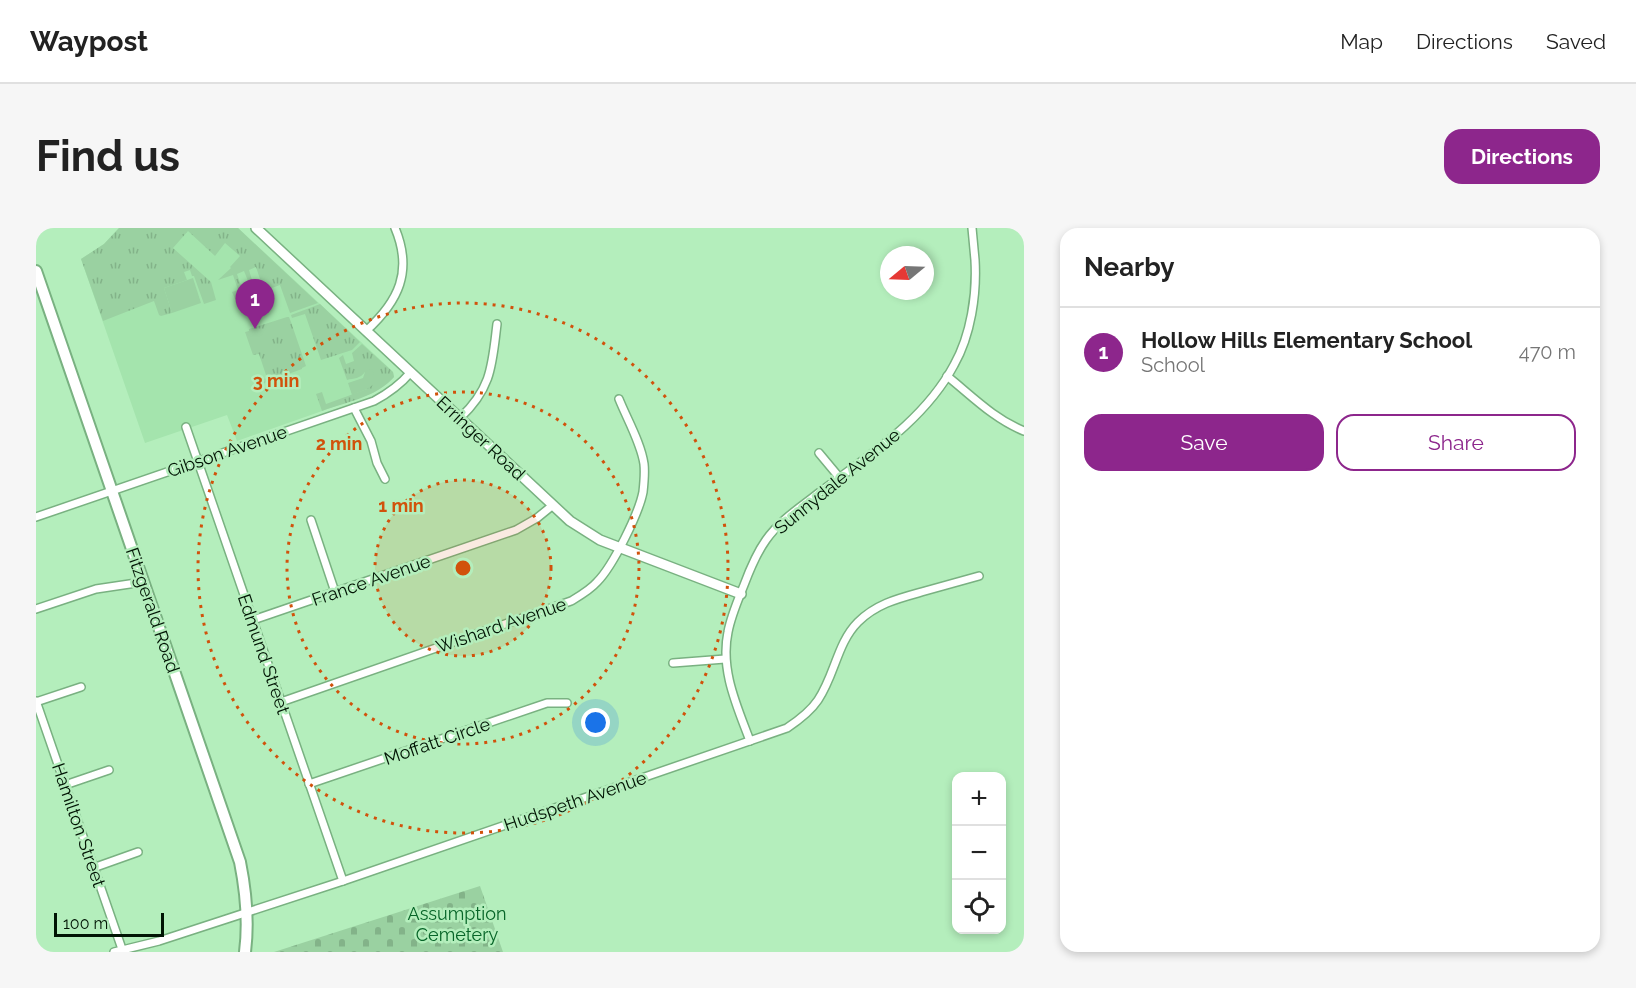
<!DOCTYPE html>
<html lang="en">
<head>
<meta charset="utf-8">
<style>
	:root { --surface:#fff; --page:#f6f6f6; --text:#222; --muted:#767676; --line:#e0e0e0; --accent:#8d268c }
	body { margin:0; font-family:Raleway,sans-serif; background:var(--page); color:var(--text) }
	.controls { position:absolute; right:18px; bottom:18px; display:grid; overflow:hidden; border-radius:12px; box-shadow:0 3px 9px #0003 }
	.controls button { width:54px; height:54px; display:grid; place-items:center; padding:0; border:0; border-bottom:2px solid var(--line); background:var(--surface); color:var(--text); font:30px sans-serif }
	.compass { position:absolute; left:844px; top:18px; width:54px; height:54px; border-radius:50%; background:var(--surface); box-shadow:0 3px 9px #0003; rotate:251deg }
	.scale { position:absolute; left:18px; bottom:15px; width:110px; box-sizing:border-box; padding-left:6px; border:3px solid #011404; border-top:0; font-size:16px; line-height:21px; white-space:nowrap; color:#011404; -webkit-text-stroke:4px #b4eebc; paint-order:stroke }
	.you { position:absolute; left:560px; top:495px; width:21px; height:21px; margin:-15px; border:4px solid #fff; border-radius:50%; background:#1a73e8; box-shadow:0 0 0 9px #1a73e833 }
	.badge { display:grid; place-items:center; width:39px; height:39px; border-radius:50%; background:var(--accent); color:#fff; font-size:20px; font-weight:700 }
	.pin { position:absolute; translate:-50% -50px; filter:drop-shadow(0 2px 3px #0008) }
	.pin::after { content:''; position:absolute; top:32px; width:21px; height:18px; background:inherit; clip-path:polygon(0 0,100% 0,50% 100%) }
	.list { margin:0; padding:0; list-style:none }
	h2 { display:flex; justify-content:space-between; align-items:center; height:78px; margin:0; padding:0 24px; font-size:26px }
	h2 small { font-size:20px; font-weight:400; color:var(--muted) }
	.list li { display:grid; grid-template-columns:39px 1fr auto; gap:18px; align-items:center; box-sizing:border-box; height:90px; padding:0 24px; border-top:2px solid var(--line) }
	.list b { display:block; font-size:22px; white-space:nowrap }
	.list p { margin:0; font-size:20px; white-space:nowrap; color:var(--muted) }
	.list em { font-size:20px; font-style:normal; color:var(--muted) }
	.actions { display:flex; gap:12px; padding:18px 24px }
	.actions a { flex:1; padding:14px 0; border:2px solid var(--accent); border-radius:18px; text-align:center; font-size:21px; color:var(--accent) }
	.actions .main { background:var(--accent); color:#fff }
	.icon { flex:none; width:33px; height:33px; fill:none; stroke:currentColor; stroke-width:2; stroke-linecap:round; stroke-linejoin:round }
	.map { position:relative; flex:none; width:988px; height:724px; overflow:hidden; border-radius:18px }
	header { display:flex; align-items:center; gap:36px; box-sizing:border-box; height:84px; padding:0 30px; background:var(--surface); border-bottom:2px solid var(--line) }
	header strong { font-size:28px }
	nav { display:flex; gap:33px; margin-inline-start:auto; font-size:21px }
	.intro { display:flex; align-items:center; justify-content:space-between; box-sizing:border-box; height:144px; padding:0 36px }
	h1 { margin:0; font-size:42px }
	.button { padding:15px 27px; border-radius:18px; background:var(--accent); color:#fff; font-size:21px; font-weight:700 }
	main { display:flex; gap:36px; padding:0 36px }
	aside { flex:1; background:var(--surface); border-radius:18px; box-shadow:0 3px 9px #0003 }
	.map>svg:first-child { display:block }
	.built { fill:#a4e4ad }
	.grass { fill:url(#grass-tufts) }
	.cemetery { fill:url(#cemetery-stones) }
	.green { fill:#9ad1a1 }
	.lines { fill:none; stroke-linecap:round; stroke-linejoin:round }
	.minor-casing { stroke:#79b181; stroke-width:10 }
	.tertiary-casing { stroke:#79b181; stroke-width:12 }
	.secondary-casing { stroke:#79b181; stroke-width:14 }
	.minor { stroke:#fff; stroke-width:7 }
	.tertiary { stroke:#fff; stroke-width:9 }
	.secondary { stroke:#fff; stroke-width:10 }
	.ring { fill:none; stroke:#d1520b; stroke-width:3; stroke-dasharray:3 6 }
	.labels { text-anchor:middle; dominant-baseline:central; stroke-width:5; stroke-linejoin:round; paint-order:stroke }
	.street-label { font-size:18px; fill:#011404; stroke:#b4eebc }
	.park-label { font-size:18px; fill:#076528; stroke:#b4eebc }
	.centre { fill:#d1520b; stroke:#b4eebc; stroke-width:3 }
	.ring-label { font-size:18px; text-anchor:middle; font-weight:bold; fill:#d1520b; stroke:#b4eebc; stroke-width:5; stroke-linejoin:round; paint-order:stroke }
</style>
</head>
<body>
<header>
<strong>Waypost</strong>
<nav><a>Map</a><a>Directions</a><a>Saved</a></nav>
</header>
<div class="intro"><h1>Find us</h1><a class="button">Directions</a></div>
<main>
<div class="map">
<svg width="988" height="724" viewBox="0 0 988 724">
	<defs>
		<pattern id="grass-tufts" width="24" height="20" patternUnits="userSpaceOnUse" patternTransform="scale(1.5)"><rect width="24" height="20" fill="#9ad1a1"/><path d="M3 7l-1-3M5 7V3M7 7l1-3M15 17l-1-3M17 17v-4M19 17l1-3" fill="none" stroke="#83b389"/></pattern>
		<pattern id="cemetery-stones" width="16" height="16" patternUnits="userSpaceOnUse" patternTransform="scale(1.5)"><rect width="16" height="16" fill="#9ad1a1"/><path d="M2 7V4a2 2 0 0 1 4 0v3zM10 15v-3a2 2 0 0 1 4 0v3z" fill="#83b389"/></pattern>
	</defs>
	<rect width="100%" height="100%" fill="#b4eebc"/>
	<polygon class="built" points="83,0 202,0 351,138 357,144 358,149 352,155 337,165 201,213 191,187 109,215 45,31 68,16"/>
	<g class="grass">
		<polygon points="83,0 202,0 282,75 254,85 244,57 222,65 219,56 225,54 220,39 213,42 220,65 211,68 208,60 214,58 208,43 201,46 209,69 202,72 199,71 196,64 202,62 197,47 182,52 195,40 194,39 204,28 189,15 179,28 152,3 137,20 175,54 180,72 168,76 158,48 156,48 154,42 148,44 151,52 128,60 136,85 125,88 123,87 118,73 67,93 45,31 68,16"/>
		<polygon points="284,76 324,114 316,122 285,132 269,86 256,90 255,87"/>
		<polygon points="251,89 253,89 255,94 270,138 266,140 266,141 225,156 221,153 231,150 223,126 217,127 209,104 213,103 213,101"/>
		<path d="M 326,116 L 357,144 L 358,149 C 341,169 310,174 286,183 L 280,166 L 286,164 L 290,176 L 331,161 L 329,144 C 324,151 318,150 311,152 L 303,130 L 307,127 L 310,136 L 318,133 L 316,125 Z"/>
	</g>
	<polygon class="cemetery" points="444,658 467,724 238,724"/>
	<g class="green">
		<polygon points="157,50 165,75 136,85 128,60"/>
		<polygon points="336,141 338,147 338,156 331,161 316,167 312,155 327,150 329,144"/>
	</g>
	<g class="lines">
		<g class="minor-casing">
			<g id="minor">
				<path d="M 330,103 C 363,73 377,43 359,0"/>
				<path d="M 911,148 C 936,168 958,191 988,203"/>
				<polyline points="318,180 335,213 341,235 349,251"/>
				<path d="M 424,190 C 456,160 456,137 461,96"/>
				<polyline points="150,199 307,653"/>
				<polyline points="783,225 803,249"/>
				<path d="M 0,289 L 338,173 C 353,165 364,157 375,144"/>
				<polyline points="275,292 299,364"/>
				<polyline points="0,381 60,361 107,354"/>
				<polyline points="217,392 480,302 501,290 517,277"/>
				<polyline points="637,435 689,431"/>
				<polyline points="0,473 86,721"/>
				<polyline points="0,474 45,459"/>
				<path d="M 245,474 L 535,373 C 545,367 554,362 561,354 C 577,338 603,285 607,264 C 608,255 609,245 608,236 C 605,215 591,191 583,171"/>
				<path d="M 714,513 C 701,478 684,442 692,404 C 695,388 702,372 708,357 C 714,341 720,326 730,312 C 744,292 765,279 784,264 C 833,227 888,193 918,137 C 935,107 941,66 939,32 C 938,21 937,11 936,0"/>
				<polyline points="273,556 511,475 531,475"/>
				<polyline points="29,557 73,542"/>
				<polyline points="57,640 102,624"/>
				<path d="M 78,724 L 123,713 L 307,653 L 751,500 C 763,492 774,484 782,472 C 799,447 801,415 822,394 C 841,375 864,370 889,363 C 907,358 925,353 943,348"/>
			</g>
		</g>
		<g class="tertiary-casing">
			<polyline id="tertiary" points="220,0 534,293 564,312 705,366"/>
		</g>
		<g class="secondary-casing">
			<path id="secondary" d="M 0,43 L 204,634 C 210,664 213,693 209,724"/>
		</g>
		<use href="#minor" class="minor"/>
		<use href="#tertiary" class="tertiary"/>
		<use href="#secondary" class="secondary"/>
	</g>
	<circle cx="427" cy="340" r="88" fill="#d1520b" fill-opacity=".12"/>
	<g class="ring">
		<circle cx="427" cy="340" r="88"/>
		<circle cx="427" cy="340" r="176"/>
		<circle cx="427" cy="340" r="265"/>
	</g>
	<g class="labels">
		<g class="street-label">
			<text transform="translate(445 210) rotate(43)">Erringer Road</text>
			<text transform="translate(191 223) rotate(-19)">Gibson Avenue</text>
			<text transform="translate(801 253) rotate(-39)">Sunnydale Avenue</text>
			<text transform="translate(335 352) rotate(-19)">France Avenue</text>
			<text transform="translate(117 382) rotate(71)">Fitzgerald Road</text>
			<text transform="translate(465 397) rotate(-19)">Wishard Avenue</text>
			<text transform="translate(228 426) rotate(71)">Edmund Street</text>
			<text transform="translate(401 513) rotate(-19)">Moffatt Circle</text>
			<text transform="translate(539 573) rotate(-19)">Hudspeth Avenue</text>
			<text transform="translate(43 597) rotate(71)">Hamilton Street</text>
		</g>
		<g class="park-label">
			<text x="421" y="685">Assumption<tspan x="421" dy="21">Cemetery</tspan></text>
		</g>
	</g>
	<circle cx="427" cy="340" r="9" class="centre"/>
	<g class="ring-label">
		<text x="240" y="159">3 min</text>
		<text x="303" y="222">2 min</text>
		<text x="365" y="284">1 min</text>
	</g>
</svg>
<div class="controls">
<button>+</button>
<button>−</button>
<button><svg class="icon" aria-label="locate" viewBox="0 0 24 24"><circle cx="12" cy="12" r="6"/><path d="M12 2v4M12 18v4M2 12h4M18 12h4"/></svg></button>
</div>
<svg class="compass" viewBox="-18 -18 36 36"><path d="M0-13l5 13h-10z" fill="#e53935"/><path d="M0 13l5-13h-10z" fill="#767676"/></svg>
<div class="scale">100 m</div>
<div class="you"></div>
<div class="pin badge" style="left:219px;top:101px">1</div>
</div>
<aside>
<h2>Nearby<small></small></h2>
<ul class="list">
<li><span class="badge">1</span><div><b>Hollow Hills Elementary School</b><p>School</p></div><em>470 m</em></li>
</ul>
<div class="actions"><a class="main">Save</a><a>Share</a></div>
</aside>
</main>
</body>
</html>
